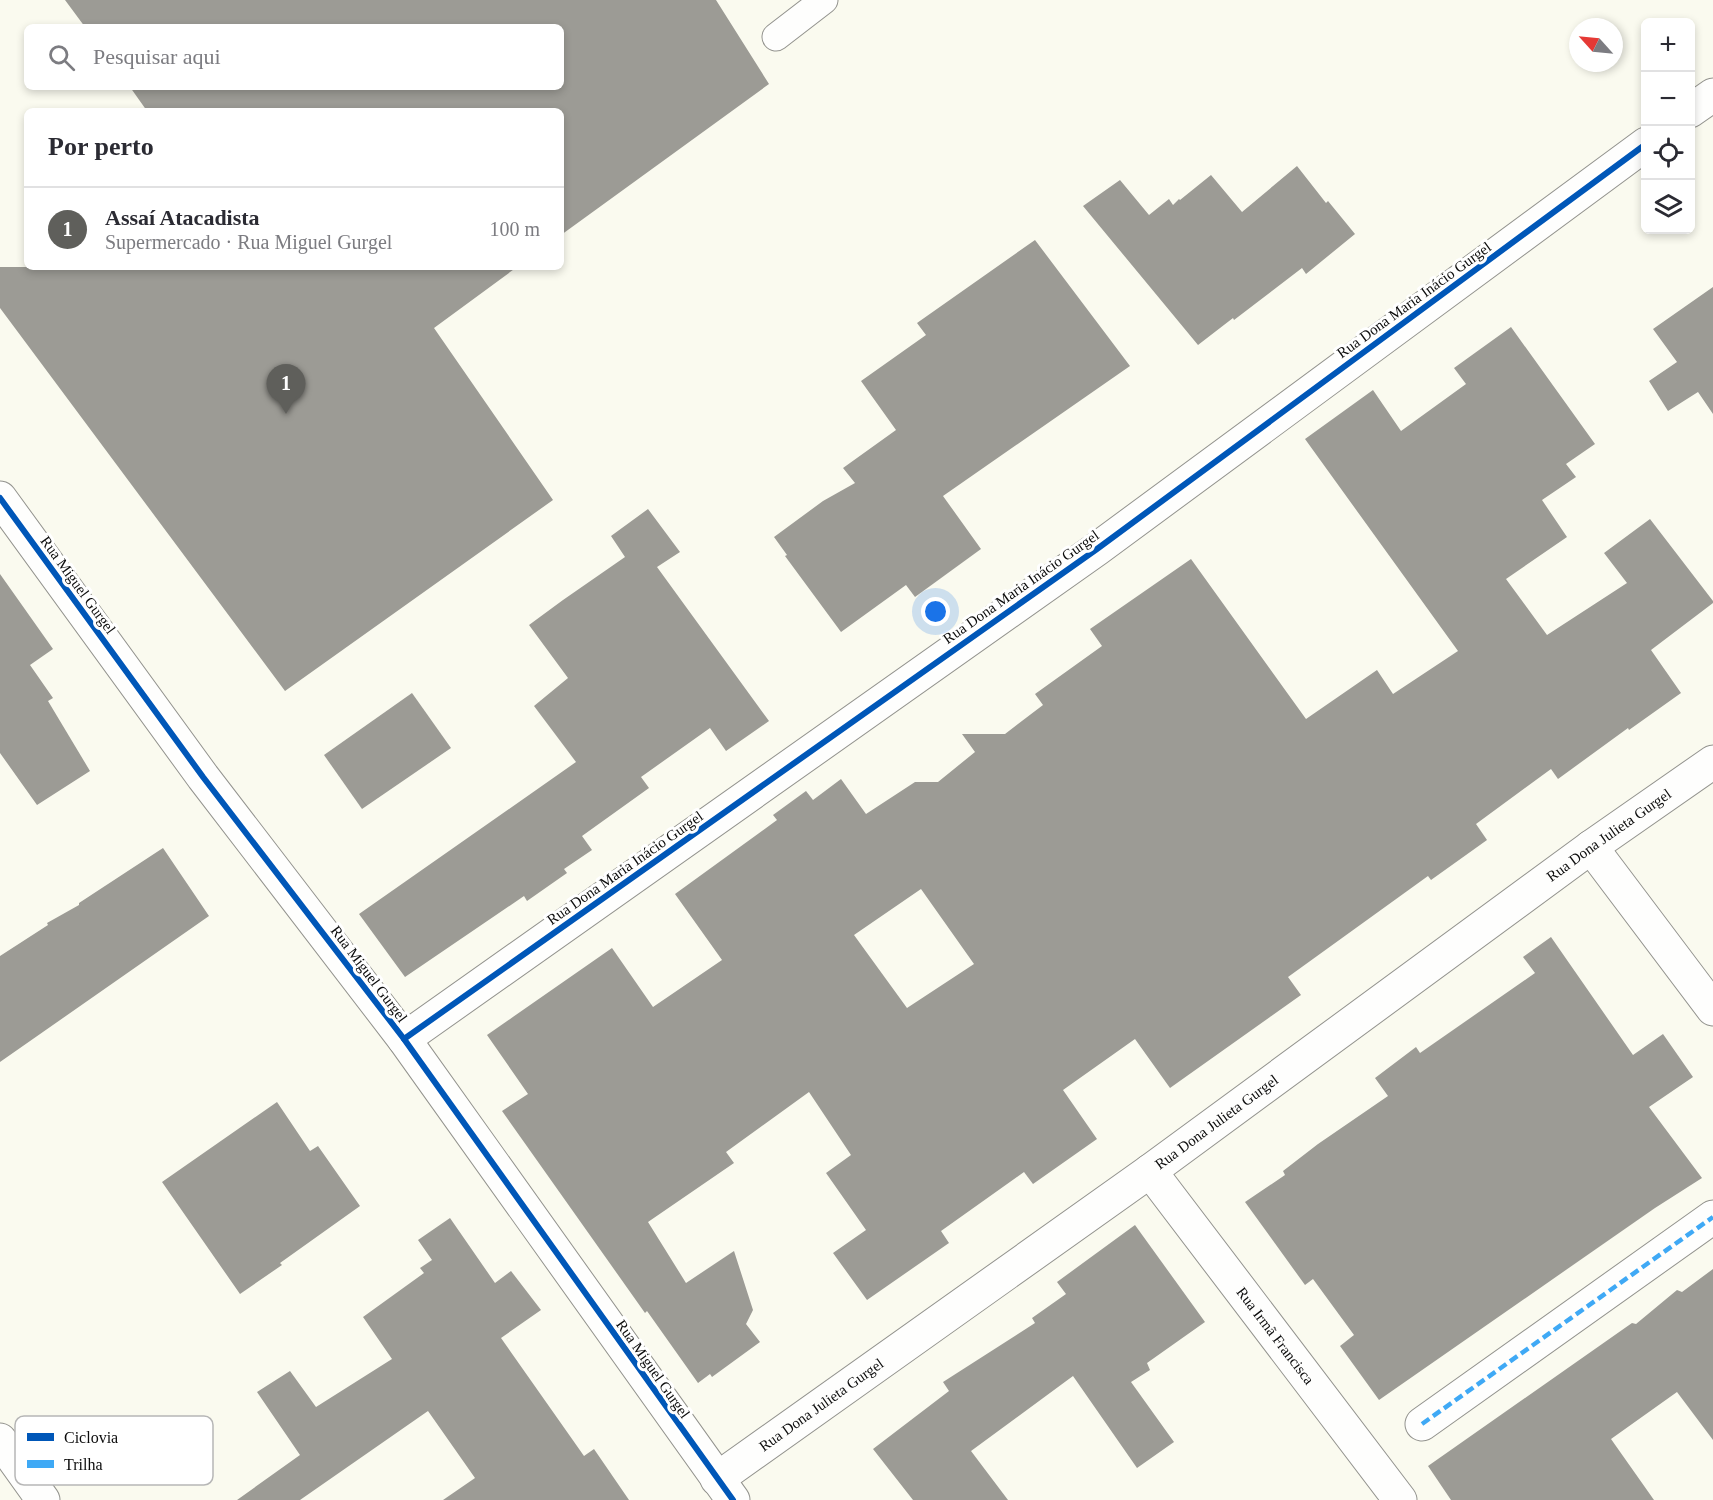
<!DOCTYPE html>
<html lang="pt">
<head>
<meta charset="utf-8">
<style>
	:root { --surface:#fff; --page:#f2f2f3; --text:#2b2b33; --muted:#7c7c81; --line:#e1e1e2; --accent:#5f5f5b }
	body { margin:0; font-family:Georgia,serif; background:var(--page); color:var(--text) }
	.controls { position:absolute; right:18px; top:18px; display:grid; overflow:hidden; border-radius:9px; box-shadow:0 3px 9px #0003 }
	.controls button { width:54px; height:54px; display:grid; place-items:center; padding:0; border:0; border-bottom:2px solid var(--line); background:var(--surface); color:var(--text); font:30px sans-serif }
	.compass { position:absolute; left:1569px; top:18px; width:54px; height:54px; border-radius:50%; background:var(--surface); box-shadow:0 3px 9px #0003; rotate:297deg }
	.you { position:absolute; left:936px; top:612px; width:21px; height:21px; margin:-15px; border:4px solid #fff; border-radius:50%; background:#1a73e8; box-shadow:0 0 0 9px #1a73e833 }
	.badge { display:grid; place-items:center; width:39px; height:39px; border-radius:50%; background:var(--accent); color:#fff; font-size:20px; font-weight:700 }
	.pin { position:absolute; translate:-50% -50px; filter:drop-shadow(0 2px 3px #0008) }
	.pin::after { content:''; position:absolute; top:32px; width:21px; height:18px; background:inherit; clip-path:polygon(0 0,100% 0,50% 100%) }
	.list { margin:0; padding:0; list-style:none }
	h2 { display:flex; justify-content:space-between; align-items:center; height:78px; margin:0; padding:0 24px; font-size:26px }
	h2 small { font-size:20px; font-weight:400; color:var(--muted) }
	.list li { display:grid; grid-template-columns:39px 1fr auto; gap:18px; align-items:center; box-sizing:border-box; height:84px; padding:0 24px; border-top:2px solid var(--line) }
	.list b { display:block; font-size:22px; white-space:nowrap }
	.list p { margin:0; font-size:20px; white-space:nowrap; color:var(--muted) }
	.list em { font-size:20px; font-style:normal; color:var(--muted) }
	.icon { flex:none; width:33px; height:33px; fill:none; stroke:currentColor; stroke-width:2; stroke-linecap:round; stroke-linejoin:round }
	.map { position:relative; flex:none; width:1713px; height:1500px; overflow:hidden }
	.search { position:absolute; background:var(--surface); box-shadow:0 3px 9px #0003; left:24px; top:24px; width:540px; height:66px; display:flex; align-items:center; gap:15px; box-sizing:border-box; padding:0 21px; border-radius:9px; color:var(--muted); font-size:22px }
	.panel { position:absolute; background:var(--surface); box-shadow:0 3px 9px #0003; left:24px; top:108px; width:540px; height:162px; border-radius:9px }
	.map>svg:first-child { display:block }
	.building { fill:#9c9b95; fill-rule:evenodd }
	.lines { fill:none; stroke-linecap:round; stroke-linejoin:round }
	.service-casing { stroke:#93938e; stroke-width:29 }
	.minor-casing { stroke:#93938e; stroke-width:35 }
	.service { stroke:#fefefd; stroke-width:27 }
	.minor { stroke:#fefefd; stroke-width:33 }
	.quiet { stroke:#3fa9f5; stroke-width:4.5; stroke-dasharray:9 4.5; stroke-linecap:butt }
	.cycleway-casing { stroke:#fff; stroke-width:10 }
	.cycleway { stroke:#0057b8; stroke-width:6 }
	.labels { text-anchor:middle; dominant-baseline:central; stroke-width:6; stroke-linejoin:round; paint-order:stroke }
	.street-label { font-size:15px; fill:#0c0c0c; stroke:#fff }
	.key { fill:#fff; stroke:#b6b6b6; stroke-width:1.5 }
	.key-label { font-size:16px; fill:#0c0c0c }
</style>
</head>
<body>
<div class="map">
<svg width="1713" height="1500" viewBox="0 0 1713 1500">
	<rect width="100%" height="100%" fill="#fafaef"/>
	<g class="building">
		<polygon points="65,0 716,0 769,84 561,235 561,111 147,111 130,87 561,87 561,27 85,27"/>
		<polygon points="1297,166 1326,203 1328,201 1355,234 1306,274 1302,268 1234,320 1233,318 1198,345 1083,206 1120,180 1149,215 1169,199 1173,205 1179,199 1180,200 1211,175 1242,212"/>
		<polygon points="1035,240 1130,366 943,496 981,549 915,597 906,585 841,632 785,556 787,555 774,537 823,501 855,483 843,468 896,430 861,381 926,335 917,323"/>
		<polygon points="0,267 517,267 434,328 553,500 285,691 0,308"/>
		<polygon points="1713,287 1713,414 1698,392 1668,411 1649,381 1677,362 1653,329"/>
		<path d="M 1511,327 L 1595,444 L 1566,464 L 1576,477 L 1542,500 L 1567,537 L 1506,579 L 1547,635 L 1627,583 L 1604,553 L 1650,519 L 1713,601 L 1713,603 L 1651,650 L 1681,693 L 1629,730 L 1628,728 L 1558,779 L 1551,769 L 1476,824 L 1487,840 L 1431,880 L 1428,876 L 1288,977 L 1301,995 L 1170,1088 L 1135,1039 L 1063,1090 L 1097,1139 L 1033,1184 L 1024,1172 L 941,1231 L 949,1243 L 867,1300 L 833,1253 L 866,1230 L 826,1173 L 851,1155 L 809,1092 L 726,1152 L 734,1163 L 648,1222 L 686,1283 L 734,1251 L 753,1310 L 746,1324 L 760,1342 L 712,1377 L 710,1374 L 698,1383 L 647,1311 L 645,1313 L 502,1111 L 528,1094 L 487,1035 L 612,948 L 653,1007 L 722,960 L 675,894 L 777,820 L 773,815 L 806,791 L 813,800 L 841,779 L 866,814 L 915,782 L 938,782 L 975,752 L 962,734 L 1005,734 L 1043,705 L 1035,694 L 1102,646 L 1090,629 L 1191,559 L 1306,719 L 1377,670 L 1393,694 L 1458,651 L 1305,439 L 1373,390 L 1401,431 L 1466,384 L 1454,368 ZM 921,889 L 974,964 L 907,1008 L 854,935 Z"/>
		<polygon points="648,509 680,552 657,567 769,721 726,751 710,728 641,777 649,788 582,836 592,850 564,869 567,873 527,901 524,896 405,977 359,914 576,762 534,706 568,678 529,625 563,600 625,557 611,536"/>
		<polygon points="0,574 53,649 30,665 53,698 48,701 90,771 37,805 0,753"/>
		<polygon points="412,693 451,748 362,809 324,755"/>
		<polygon points="163,848 209,916 0,1062 0,956 48,925 47,923 79,905 79,903"/>
		<polygon points="1551,937 1633,1055 1663,1034 1693,1077 1649,1107 1702,1178 1655,1208 1379,1400 1340,1346 1354,1335 1313,1279 1305,1285 1245,1202 1285,1175 1283,1171 1318,1144 1388,1096 1375,1078 1416,1047 1420,1053 1535,973 1523,957"/>
		<polygon points="277,1102 310,1151 318,1146 360,1206 280,1263 282,1265 240,1294 162,1182"/>
		<polygon points="450,1218 495,1283 511,1271 541,1310 501,1338 584,1456 594,1449 629,1500 443,1500 475,1478 428,1411 300,1500 237,1500 300,1455 257,1392 290,1371 316,1407 392,1359 363,1317 424,1273 420,1268 432,1260 418,1240"/>
		<polygon points="1135,1225 1205,1322 1147,1363 1150,1370 1131,1382 1174,1442 1137,1468 1073,1376 971,1451 1008,1500 913,1500 873,1449 949,1391 943,1382 1035,1323 1032,1318 1066,1294 1057,1282"/>
		<polygon points="1713,1269 1713,1440 1677,1392 1611,1439 1654,1500 1451,1500 1428,1466 1632,1323 1636,1324 1677,1290 1682,1292"/>
	</g>
	<g class="lines">
		<g class="service-casing">
			<polyline id="service" points="776,37 824,0"/>
		</g>
		<g class="minor-casing">
			<g id="minor">
				<polyline points="1690,111 1713,95"/>
				<polyline points="0,498 203,777 404,1039 733,1500"/>
				<polyline points="1591,847 1713,1009"/>
				<polyline points="404,1039 1097,549 1646,144"/>
				<path id="s1" d="M 1150,1171 L 1400,1500"/>
				<polyline points="1422,1424 1713,1217"/>
				<polyline points="0,1440 43,1500"/>
				<path id="s2" d="M 717,1479 L 1150,1171 L 1591,847 L 1713,762"/>
			</g>
		</g>
		<use href="#service" class="service"/>
		<use href="#minor" class="minor"/>
		<polyline class="quiet" points="1422,1424 1713,1217"/>
		<g class="cycleway-casing">
			<g id="cycleway">
				<polyline points="0,498 203,777 404,1039 733,1500"/>
				<polyline points="404,1039 1097,549 1646,144"/>
			</g>
		</g>
		<use href="#cycleway" class="cycleway"/>
	</g>
	<g class="labels">
		<g class="street-label">
			<text transform="translate(1414 300) rotate(-36)">Rua Dona Maria Inácio Gurgel</text>
			<text transform="translate(78 585) rotate(54)">Rua Miguel Gurgel</text>
			<text transform="translate(1021 587) rotate(-35)">Rua Dona Maria Inácio Gurgel</text>
			<text stroke="none"><textPath href="#s2" startOffset="1100">Rua Dona Julieta Gurgel</textPath></text>
			<text transform="translate(625 868) rotate(-35)">Rua Dona Maria Inácio Gurgel</text>
			<text transform="translate(369 974) rotate(53)">Rua Miguel Gurgel</text>
			<text stroke="none"><textPath href="#s2" startOffset="614">Rua Dona Julieta Gurgel</textPath></text>
			<text stroke="none"><textPath href="#s1" startOffset="207">Rua Irmã Francisca</textPath></text>
			<text transform="translate(653 1369) rotate(55)">Rua Miguel Gurgel</text>
			<text stroke="none"><textPath href="#s2" startOffset="128">Rua Dona Julieta Gurgel</textPath></text>
		</g>
	</g>
	<rect x="15" y="1416" width="198" height="69" rx="9" class="key"/>
	<rect x="27" y="1433" width="27" height="8" fill="#0057b8"/>
	<rect x="27" y="1460" width="27" height="8" fill="#3fa9f5"/>
	<g class="key-label">
		<text x="64" y="1443">Ciclovia</text>
		<text x="64" y="1470">Trilha</text>
	</g>
</svg>
<div class="controls">
<button>+</button>
<button>−</button>
<button><svg class="icon" aria-label="locate" viewBox="0 0 24 24"><circle cx="12" cy="12" r="6"/><path d="M12 2v4M12 18v4M2 12h4M18 12h4"/></svg></button>
<button><svg class="icon" aria-label="layers" viewBox="0 0 24 24"><path d="M12 4l9 5-9 5-9-5zM3 14l9 5 9-5"/></svg></button>
</div>
<svg class="compass" viewBox="-18 -18 36 36"><path d="M0-13l5 13h-10z" fill="#e53935"/><path d="M0 13l5-13h-10z" fill="#7c7c81"/></svg>
<div class="you"></div>
<div class="pin badge" style="left:286px;top:414px">1</div>
<div class="search"><svg class="icon" aria-label="search" viewBox="0 0 24 24"><circle cx="10" cy="10" r="6"/><path d="M15 15l6 6"/></svg>Pesquisar aqui</div>
<section class="panel">
<h2>Por perto<small></small></h2>
<ul class="list">
<li><span class="badge">1</span><div><b>Assaí Atacadista</b><p>Supermercado · Rua Miguel Gurgel</p></div><em>100 m</em></li>
</ul>
</section>
</div>
</body>
</html>
